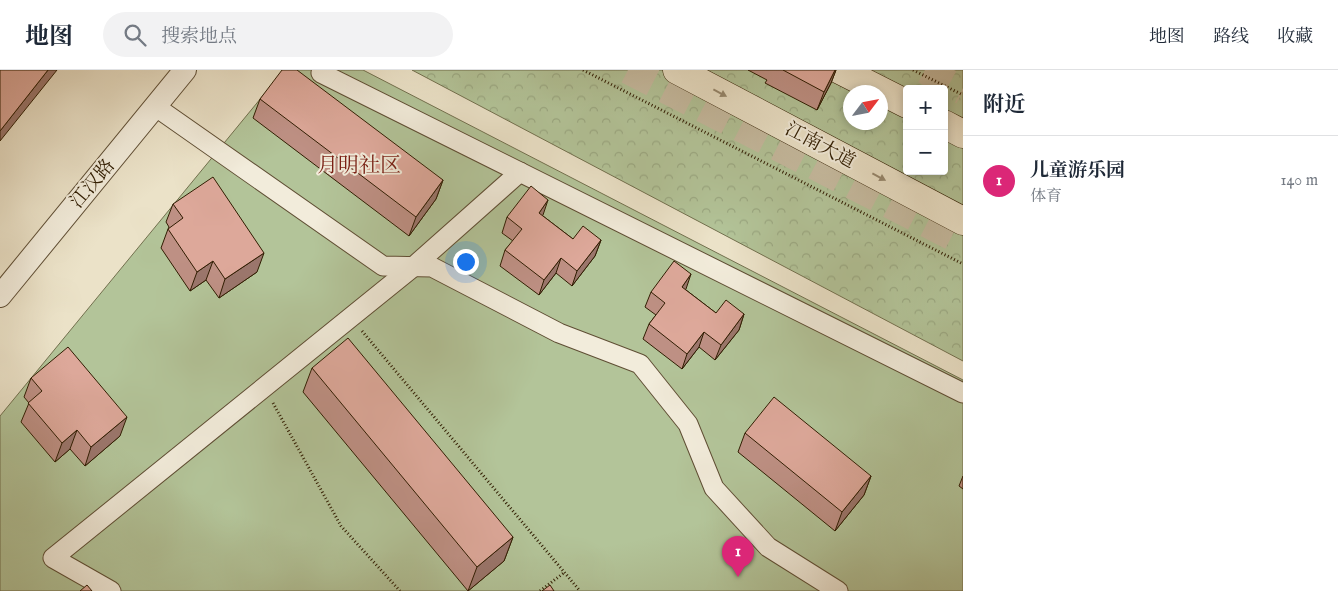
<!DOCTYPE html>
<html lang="zh">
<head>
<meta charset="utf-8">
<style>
	:root { --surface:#fff; --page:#f2f2f3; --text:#1f2937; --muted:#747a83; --line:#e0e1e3; --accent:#db2777 }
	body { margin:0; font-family:"IM FELL English","Noto Serif SC",serif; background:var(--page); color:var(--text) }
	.controls { position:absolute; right:15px; top:15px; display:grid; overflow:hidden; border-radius:5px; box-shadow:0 2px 8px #0003 }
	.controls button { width:45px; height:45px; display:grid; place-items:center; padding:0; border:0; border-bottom:1px solid var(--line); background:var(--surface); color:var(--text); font:25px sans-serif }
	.compass { position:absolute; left:843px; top:15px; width:45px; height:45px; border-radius:50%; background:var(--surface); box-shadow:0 2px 8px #0003; rotate:58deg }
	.you { position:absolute; left:465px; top:191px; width:18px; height:18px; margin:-12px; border:4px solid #fff; border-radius:50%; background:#1a73e8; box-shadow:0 0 0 8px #1a73e833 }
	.badge { display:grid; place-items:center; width:32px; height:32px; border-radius:50%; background:var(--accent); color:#fff; font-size:16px; font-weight:700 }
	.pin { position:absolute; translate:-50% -41px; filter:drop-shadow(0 1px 2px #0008) }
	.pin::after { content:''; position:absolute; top:26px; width:18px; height:15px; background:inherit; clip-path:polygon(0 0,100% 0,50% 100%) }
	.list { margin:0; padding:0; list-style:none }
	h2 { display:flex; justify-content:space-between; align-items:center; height:65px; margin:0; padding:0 20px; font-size:21px }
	h2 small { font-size:16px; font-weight:400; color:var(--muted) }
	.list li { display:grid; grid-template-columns:32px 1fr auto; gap:15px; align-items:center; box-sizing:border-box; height:90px; padding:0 20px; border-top:1px solid var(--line) }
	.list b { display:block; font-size:19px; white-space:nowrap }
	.list p { margin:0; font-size:16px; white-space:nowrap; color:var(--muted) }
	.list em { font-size:16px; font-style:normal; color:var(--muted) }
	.icon { flex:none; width:28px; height:28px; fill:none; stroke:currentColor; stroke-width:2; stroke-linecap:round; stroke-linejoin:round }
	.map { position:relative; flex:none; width:963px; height:521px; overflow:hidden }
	header { display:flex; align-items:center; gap:30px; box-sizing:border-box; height:70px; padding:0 25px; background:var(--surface); border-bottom:1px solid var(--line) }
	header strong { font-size:24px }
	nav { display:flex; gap:28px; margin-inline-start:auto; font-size:18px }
	.search { width:350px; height:45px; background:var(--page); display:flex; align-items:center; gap:12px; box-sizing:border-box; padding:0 18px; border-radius:28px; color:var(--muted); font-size:19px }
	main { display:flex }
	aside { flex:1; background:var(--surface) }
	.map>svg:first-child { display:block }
	.green { fill:#b3c499; stroke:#72704e }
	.forest { fill:url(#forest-crowns); stroke:#72704e; fill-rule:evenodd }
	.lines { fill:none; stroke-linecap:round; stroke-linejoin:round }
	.trunk-tunnel { stroke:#c6bba0; stroke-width:28; stroke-dasharray:28 14; stroke-linecap:butt }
	.minor-casing { stroke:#5f4e34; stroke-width:21 }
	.tertiary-casing { stroke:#5f4e34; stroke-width:24 }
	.primary-casing { stroke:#301d02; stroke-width:29 }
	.path { stroke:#301d02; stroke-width:3; stroke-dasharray:1 2.5; stroke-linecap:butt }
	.minor { stroke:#f2ecdb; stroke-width:19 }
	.tertiary { stroke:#f2ecdb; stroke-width:22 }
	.primary { stroke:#ebe2c8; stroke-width:28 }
	.wall { fill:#be9084; stroke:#301d02 }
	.shaded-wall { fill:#9b766c; stroke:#301d02 }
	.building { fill:#dda89a; stroke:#301d02 }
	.oneway { fill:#97896f }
	.labels { text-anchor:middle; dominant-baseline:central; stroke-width:4; stroke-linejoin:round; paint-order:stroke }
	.street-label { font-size:19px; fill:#301d02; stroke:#f2ecdb }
	.quarter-label { font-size:21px; fill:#7a1f14; stroke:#f2ecdb }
</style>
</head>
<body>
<header>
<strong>地图</strong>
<div class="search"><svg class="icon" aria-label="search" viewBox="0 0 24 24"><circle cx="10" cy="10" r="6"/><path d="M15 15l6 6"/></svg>搜索地点</div>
<nav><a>地图</a><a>路线</a><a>收藏</a></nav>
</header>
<main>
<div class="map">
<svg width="963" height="521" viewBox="0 0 963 521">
	<defs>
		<pattern id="forest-crowns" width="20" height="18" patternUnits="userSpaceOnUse" patternTransform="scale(1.25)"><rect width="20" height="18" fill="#b3c499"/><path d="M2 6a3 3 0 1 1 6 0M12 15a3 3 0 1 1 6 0" fill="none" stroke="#9aa882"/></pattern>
	</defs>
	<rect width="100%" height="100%" fill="#ebe2c8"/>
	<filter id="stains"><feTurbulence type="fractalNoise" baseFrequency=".004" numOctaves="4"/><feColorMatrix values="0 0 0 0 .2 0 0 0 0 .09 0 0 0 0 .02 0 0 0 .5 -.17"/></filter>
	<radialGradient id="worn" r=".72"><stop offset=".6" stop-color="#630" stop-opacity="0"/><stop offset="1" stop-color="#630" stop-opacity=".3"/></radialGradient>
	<polygon class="green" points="284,0 363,0 963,310 963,521 0,521 0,346"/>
	<path class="forest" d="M 412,0 L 963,0 L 963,291 ZM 907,19 L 944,19 L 944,101 L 907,101 ZM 851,22 L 881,22 L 881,52 L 851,52 Z"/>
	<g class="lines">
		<g class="trunk-tunnel">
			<polyline points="628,0 963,172"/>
			<polyline points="925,0 963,21"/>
		</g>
		<g class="minor-casing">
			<g id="minor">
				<polyline points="321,3 963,323"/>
				<polyline points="156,37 383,196 432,197 559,263 640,294 688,354 714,418 768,477 838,521"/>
				<polyline points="111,521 53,488 413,197 520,102"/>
			</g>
		</g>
		<g class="tertiary-casing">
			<polyline id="tertiary" points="0,226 185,0"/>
		</g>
		<g class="primary-casing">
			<g id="primary">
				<polyline points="677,0 963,151"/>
				<polyline points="840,0 907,34"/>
				<polyline points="944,54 963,64"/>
			</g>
		</g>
		<g class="path">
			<polyline points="583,0 963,194"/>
			<polyline points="913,0 963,25"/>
			<polyline points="362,261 580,521"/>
			<polyline points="273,333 341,456 400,521"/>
			<polyline points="540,521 565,502"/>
		</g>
		<use href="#minor" class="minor"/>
		<use href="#tertiary" class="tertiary"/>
		<use href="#primary" class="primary"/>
	</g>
	<g class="wall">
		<polygon points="748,0 836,0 831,13 817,40 765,13 767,10"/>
		<polygon points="260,29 443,110 436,129 409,166 253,48"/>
		<polygon points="173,134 257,202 219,228 206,210 190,221 161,178 168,159 169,157 166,152"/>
		<polygon points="543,146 573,169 601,170 595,186 572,216 556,203 539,225 500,196 505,180 513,171 502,163 507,147"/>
		<polygon points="686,220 716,243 744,244 739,260 715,290 699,277 682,299 643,269 649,254 656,245 645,237 651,222"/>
		<polygon points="312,298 513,467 504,491 468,521 303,322"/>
		<polygon points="31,308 120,366 85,396 70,379 55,392 21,352 29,333 24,327"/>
		<polygon points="745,363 871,406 864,425 835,461 738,382"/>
		<polygon points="963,406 963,419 959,416"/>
	</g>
	<g class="shaded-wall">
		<polygon points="48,0 57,0 0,71 0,61"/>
		<polygon points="835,0 836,0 831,13 817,40 824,22"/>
		<polygon points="443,110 436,129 409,166 416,147"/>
		<polygon points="548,130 543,145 533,158 539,143"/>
		<polygon points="601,170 595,186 572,216 577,201"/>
		<polygon points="264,183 257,202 219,228 225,209"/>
		<polygon points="561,188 556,203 539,225 544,210"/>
		<polygon points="213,191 206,210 190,221 197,202"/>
		<polygon points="691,204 686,219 676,232 682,217"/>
		<polygon points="744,244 739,260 715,290 721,275"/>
		<polygon points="704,262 699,277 682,299 687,284"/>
		<polygon points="127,347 120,366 85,396 91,377"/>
		<polygon points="77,360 70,379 55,392 62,373"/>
		<polygon points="871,406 864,425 835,461 842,442"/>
		<polygon points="513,467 504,491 468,521 477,497"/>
	</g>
	<g class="building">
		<polygon points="0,0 48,0 0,61"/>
		<polygon points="282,0 297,0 443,110 416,147 260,29"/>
		<polygon points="783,0 835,0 824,22"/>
		<polygon points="213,107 264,183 225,209 213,191 197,202 168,159 183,148 173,134"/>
		<polygon points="531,116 548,130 539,143 573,169 583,156 601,170 577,201 561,188 544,210 505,180 522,159 507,147"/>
		<polygon points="674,191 691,204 682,217 716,243 726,230 744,244 721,275 704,262 687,284 649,254 665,233 651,222"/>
		<polygon points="348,268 513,467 477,497 312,298"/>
		<polygon points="68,277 127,347 91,377 77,360 62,373 28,333 42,321 31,308"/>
		<polygon points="774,327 871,406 842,442 745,363"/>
		<polygon points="87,515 92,521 80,521"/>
		<polygon points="550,515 554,521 542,521"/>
	</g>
	<defs><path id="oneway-solid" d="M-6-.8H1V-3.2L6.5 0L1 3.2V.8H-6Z" transform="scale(1.25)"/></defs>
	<g class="oneway">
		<use href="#oneway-solid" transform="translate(720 23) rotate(28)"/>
		<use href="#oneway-solid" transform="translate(879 107) rotate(28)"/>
	</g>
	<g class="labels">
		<g class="street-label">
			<text transform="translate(820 76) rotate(28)">江南大道</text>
			<text transform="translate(93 114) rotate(-50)">江汉路</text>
		</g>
		<g class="quarter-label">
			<text x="359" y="96">月明社区</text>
		</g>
	</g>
	<rect width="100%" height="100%" filter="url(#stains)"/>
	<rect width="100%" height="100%" fill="url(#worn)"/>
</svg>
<div class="controls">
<button>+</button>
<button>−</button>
</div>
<svg class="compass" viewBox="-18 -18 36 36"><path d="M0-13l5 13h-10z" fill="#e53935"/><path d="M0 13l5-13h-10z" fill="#747a83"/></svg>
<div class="you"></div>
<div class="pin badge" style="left:738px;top:507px">1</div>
</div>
<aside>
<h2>附近<small></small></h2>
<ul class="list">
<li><span class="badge">1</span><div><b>儿童游乐园</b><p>体育</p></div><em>140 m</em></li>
</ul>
</aside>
</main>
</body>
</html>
